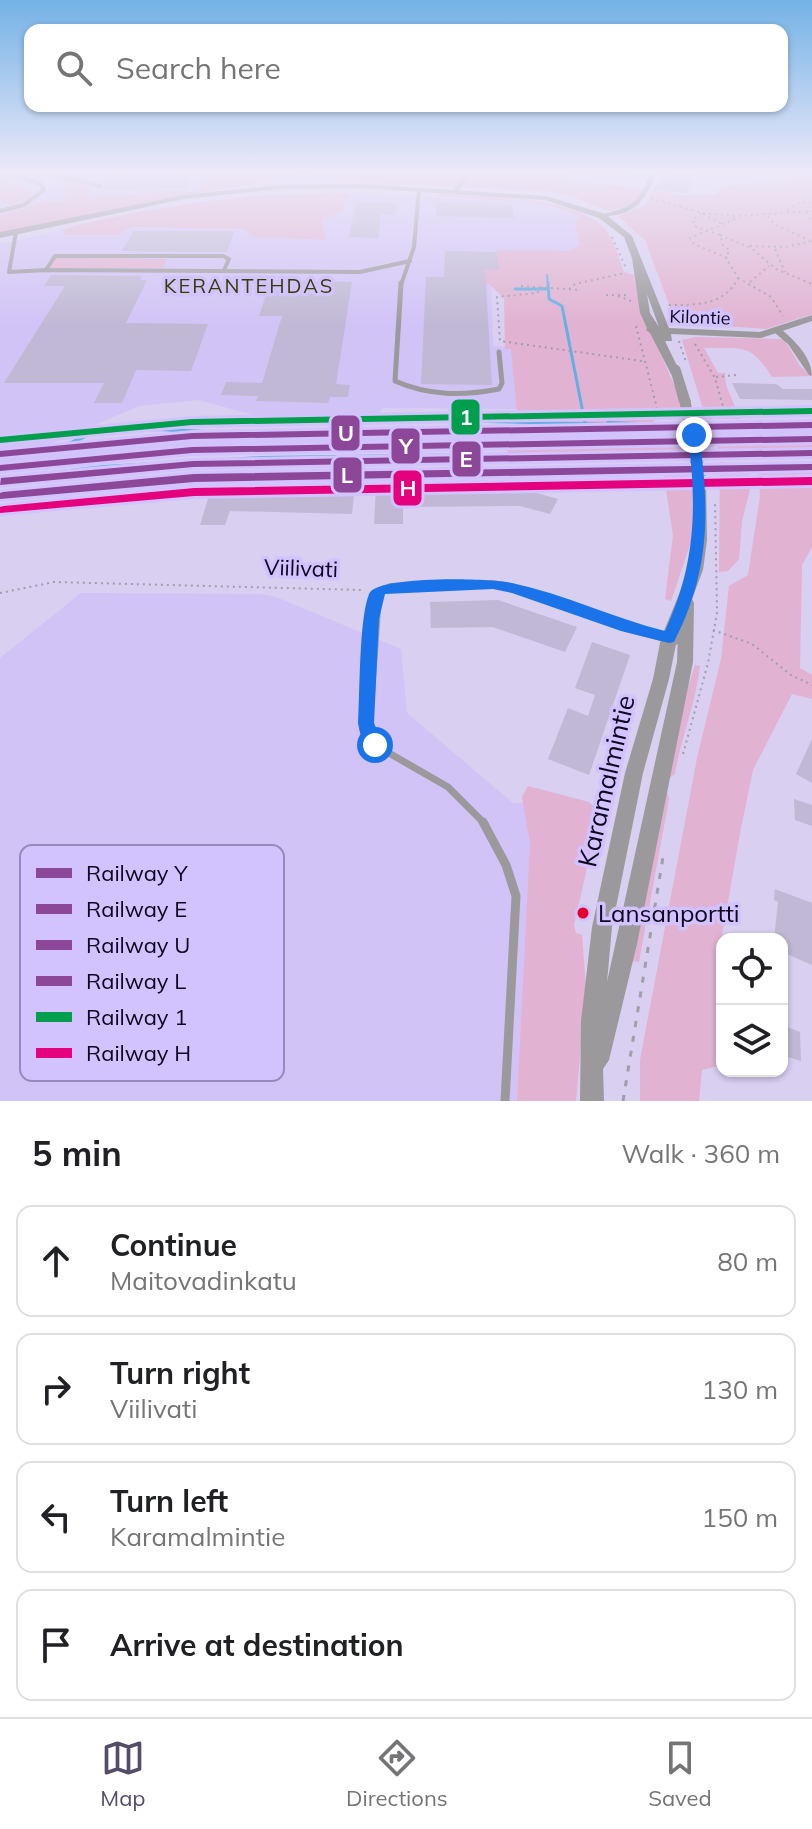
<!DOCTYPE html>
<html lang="en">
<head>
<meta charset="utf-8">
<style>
	:root { --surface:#fff; --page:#f6f6f6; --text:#202124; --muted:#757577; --line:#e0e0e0; --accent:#554c68 }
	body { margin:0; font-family:Mulish,sans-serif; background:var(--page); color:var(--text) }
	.controls { position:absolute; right:24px; bottom:24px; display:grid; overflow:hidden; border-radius:16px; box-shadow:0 2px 6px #0004 }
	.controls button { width:72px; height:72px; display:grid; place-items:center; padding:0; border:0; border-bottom:2px solid var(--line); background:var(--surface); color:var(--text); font:40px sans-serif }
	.stop { position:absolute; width:24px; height:24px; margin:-18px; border:6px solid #1a73e8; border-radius:50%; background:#fff }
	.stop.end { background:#1a73e8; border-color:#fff; box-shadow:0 2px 8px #0008 }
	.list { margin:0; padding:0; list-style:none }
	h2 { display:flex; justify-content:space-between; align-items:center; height:104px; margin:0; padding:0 32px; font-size:34px }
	h2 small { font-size:26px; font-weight:400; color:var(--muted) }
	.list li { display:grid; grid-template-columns:52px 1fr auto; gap:24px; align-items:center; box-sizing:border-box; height:112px; margin:0 16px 16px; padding:0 16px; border:2px solid var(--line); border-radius:16px }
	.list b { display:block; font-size:30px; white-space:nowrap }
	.list p { margin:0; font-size:26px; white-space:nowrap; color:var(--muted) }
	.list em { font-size:26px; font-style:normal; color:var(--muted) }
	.icon { flex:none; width:44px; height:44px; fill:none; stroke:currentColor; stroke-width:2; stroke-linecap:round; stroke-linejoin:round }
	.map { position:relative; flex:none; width:812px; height:1101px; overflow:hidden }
	.search { position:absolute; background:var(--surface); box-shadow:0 2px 6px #0004; left:24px; right:24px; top:24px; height:88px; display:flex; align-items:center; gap:20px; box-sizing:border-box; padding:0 28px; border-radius:16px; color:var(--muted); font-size:30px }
	.sheet { height:616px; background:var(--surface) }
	nav { display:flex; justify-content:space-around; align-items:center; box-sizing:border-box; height:112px; border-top:2px solid var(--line); background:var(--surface); font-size:22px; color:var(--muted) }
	nav a { display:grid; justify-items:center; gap:4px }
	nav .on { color:var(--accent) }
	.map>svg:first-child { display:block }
	.built { fill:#d1c3f6 }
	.green { fill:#e1b2d1 }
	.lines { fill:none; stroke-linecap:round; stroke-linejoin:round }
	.stream-far2 { stroke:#63afe2; stroke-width:2 }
	.stream-far1 { stroke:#63afe2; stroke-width:3 }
	.stream { stroke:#63afe2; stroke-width:4 }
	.building { fill:#c0b8d4 }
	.path-far1 { stroke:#a19da9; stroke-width:2; stroke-dasharray:2 4; stroke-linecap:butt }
	.path { stroke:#a19da9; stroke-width:3; stroke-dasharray:6 9; stroke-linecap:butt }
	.service-far3 { stroke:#9c999d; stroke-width:4 }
	.service-far2 { stroke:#9c999d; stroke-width:5 }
	.service-far1 { stroke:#9c999d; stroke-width:7 }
	.service { stroke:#9c999d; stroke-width:9 }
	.minor { fill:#9c999d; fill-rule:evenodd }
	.tertiary { fill:#9c999d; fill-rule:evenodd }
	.tertiary-bridge-far1 { stroke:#9c999d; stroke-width:11 }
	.tertiary-bridge { stroke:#9c999d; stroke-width:13 }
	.rail-1-casing { stroke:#d2c2fe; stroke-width:6 }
	.rail-2-casing { stroke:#d2c2fe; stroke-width:6 }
	.rail-3-casing { stroke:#d2c2fe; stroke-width:6 }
	.rail-4-casing { stroke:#d2c2fe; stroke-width:6 }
	.rail-5-casing { stroke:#d2c2fe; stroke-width:6 }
	.rail-6-casing { stroke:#d2c2fe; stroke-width:6 }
	.rail-1 { fill:#8c4799; fill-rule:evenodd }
	.rail-2 { fill:#8c4799; fill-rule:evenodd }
	.rail-3 { fill:#8c4799; fill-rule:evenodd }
	.rail-4 { fill:#8c4799; fill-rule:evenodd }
	.rail-5 { fill:#019e4e; fill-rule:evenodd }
	.rail-6 { fill:#e5007d; fill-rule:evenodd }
	.route { fill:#1a73e8 }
	.bus-dot { fill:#e4002b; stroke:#d2c2fe; stroke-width:3 }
	.labels { text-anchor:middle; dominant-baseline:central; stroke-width:7; stroke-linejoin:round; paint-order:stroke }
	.far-street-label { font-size:18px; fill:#0e051e; stroke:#d2c2fe }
	.far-neighbourhood-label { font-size:20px; letter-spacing:2px; fill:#353c00; stroke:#d2c2fe }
	.street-label { font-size:22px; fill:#0e051e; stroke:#d2c2fe }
	.near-bus-label { font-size:24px; fill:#0e051e; stroke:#d2c2fe; text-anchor:start }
	.near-street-label { font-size:26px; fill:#0e051e; stroke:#d2c2fe }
	.key { fill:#d2c2fe; stroke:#9789bb; stroke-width:2 }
	.key-label { font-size:22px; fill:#0e051e }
	.line-badge { stroke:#d2c2fe; stroke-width:3 }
	.badge-label { font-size:22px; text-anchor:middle; font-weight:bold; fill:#fff }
</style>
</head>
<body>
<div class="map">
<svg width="812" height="1101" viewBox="0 0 812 1101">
	<rect width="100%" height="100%" fill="#d8cff1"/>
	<g class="built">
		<polygon points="0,172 208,172 198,191 44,201 0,221"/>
		<polygon points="347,193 526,202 552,206 577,215 583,245 491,285 493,346 512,347 519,409 382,408 376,420 275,421 199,400 139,406 29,453 195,441 488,434 812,430 812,443 284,450 109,461 0,472 0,244 63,230 63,235 119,235 130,227 243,229 256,237 326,240 322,220 343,211"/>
		<polygon points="81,593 261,594 276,597 401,649 407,713 513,803 578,803 541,1101 0,1101 0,658"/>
	</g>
	<g class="green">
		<polygon points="0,172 13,172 7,181 31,190 30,199 11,206 0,199"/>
		<polygon points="22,172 63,177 89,188 91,196 197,191 208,172 293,172 294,177 152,201 0,233 0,216 45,201 62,201 67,194 61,193 67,180"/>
		<polygon points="307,172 567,172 568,181 644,189 643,195 629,206 609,211 574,197 546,191 319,181 309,179"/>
		<polygon points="812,176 812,314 766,329 676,323 645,240 618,216 646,205 653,190 681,195 713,195 726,187"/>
		<path d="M 347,193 L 343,211 L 322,220 L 326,240 L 256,237 L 243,229 L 130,227 L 119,235 L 63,235 L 63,230 L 77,225 C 167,205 255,191 347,193 Z"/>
		<path d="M 440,194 C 480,196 583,196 607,232 C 615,243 619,259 624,272 L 634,275 C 641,327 671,366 685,415 L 661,414 L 651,424 L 661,425 L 663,432 L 519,433 L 511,349 L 505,349 L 504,298 L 489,284 L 482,284 L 482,270 L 499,270 L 497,250 L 570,251 L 580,245 L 575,221 L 580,220 L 577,215 L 552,206 L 526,202 L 434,196 Z"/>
		<polygon points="56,258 167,259 163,268 50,268"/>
		<path d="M 696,337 L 784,339 L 800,366 L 811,376 L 772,377 C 750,342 742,349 704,348 L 718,373 L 725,373 L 726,385 L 740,419 L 706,419 L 682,340 Z"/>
		<polygon points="812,443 812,456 717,454 718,444"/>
		<polygon points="691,444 689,453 509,456 506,447"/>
		<polygon points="720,462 748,465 752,482 742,521 739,559 728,571 719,572"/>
		<polygon points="693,463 694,533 671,601 665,599 673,535 662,464"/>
		<polygon points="767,465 812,469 812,547 802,565 800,668 812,675 812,699 792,694 753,770 741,828 721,941 722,1065 702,1070 699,1101 640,1101 640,1060 697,758 721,659 729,586 748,575 760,496 758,470"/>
		<path d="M 695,665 L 700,666 C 696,703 681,737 675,774 L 668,779 L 673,735 Z"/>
		<polygon points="528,786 589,802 603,815 591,850 574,925 576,933 582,935 586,986 576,1101 517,1101 530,843 522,797"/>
		<polygon points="667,792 669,799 639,962 631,961"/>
	</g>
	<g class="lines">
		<g class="stream-far2">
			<polyline points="608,172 647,176"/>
			<polyline points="547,275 548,285"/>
		</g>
		<g class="stream-far1">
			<polyline points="548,283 549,299 562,306 585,423"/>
			<polyline points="515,289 548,289"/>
			<polyline points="383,419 641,425"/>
		</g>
		<g class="stream">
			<polyline points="608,423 640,424 643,429"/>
			<polyline points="695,428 812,429"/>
			<polyline points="0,453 69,444 96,431 160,429 233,434 686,428"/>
			<polyline points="0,479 104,467 261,458 812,451"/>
		</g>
	</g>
	<g class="building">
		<polygon points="109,172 194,172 187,188 102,190 105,186 103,182"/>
		<polygon points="672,172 694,172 687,193 652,190"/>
		<polygon points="356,202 397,203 396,215 381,214 378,238 349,237"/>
		<polygon points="437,203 512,205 514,218 436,216"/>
		<polygon points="134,231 234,231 227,252 122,251"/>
		<polygon points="445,251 497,252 499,270 485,270 492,385 421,384 426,277 444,277"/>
		<polygon points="51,275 142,276 140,280 147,280 126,323 208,324 191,371 136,370 122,403 94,403 104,383 4,383 65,286 44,286"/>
		<polygon points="271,280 352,282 336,384 350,385 348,397 330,397 328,403 256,401 258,396 221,395 226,382 262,383 282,316 259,316"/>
		<polygon points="732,383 776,384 783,389 812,389 812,400 740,399"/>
		<polygon points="376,488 518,488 558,499 550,514 520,506 403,507 403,524 374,524"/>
		<polygon points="210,492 354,495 352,514 230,511 225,525 200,525"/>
		<polygon points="498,600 577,627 565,652 493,627 431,628 430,602"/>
		<polygon points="592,642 630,655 589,775 548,759 568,708 588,716 595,695 575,688"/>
		<polygon points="812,739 812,783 796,774"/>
		<polygon points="794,799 812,805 812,826 795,820"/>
		<polygon points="775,889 812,903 812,965 782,952 782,939 774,939 778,902 774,900"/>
		<polygon points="782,1025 800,1032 801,1061 782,1055"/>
	</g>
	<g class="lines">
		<g class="path-far1">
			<polyline points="357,172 371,177"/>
			<polyline points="311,176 324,172"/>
			<polyline points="478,176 502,185"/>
			<polyline points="504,186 522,176 520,172"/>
			<path d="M 651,198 L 702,213 L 693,219 L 694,226 L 720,235 L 723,245 L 730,251 L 725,256 L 738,278 C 724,306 696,305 668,305"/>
			<polyline points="787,210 799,203 812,202"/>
			<polyline points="807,212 812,222"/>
			<polyline points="703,213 734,216 812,211"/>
			<polyline points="703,214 722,224"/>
			<polyline points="768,216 774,224 810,241"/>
			<polyline points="720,235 751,248 776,269 812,284"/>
			<polyline points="612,237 626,268"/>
			<polyline points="750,246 785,247 812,241"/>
			<polyline points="775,249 785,272"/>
			<polyline points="727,258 694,244 690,238 739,217"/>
			<polyline points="738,278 771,297 783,316"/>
			<polyline points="750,282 769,266"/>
			<polyline points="521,286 579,290"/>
			<polyline points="543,287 537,293 497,297 500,341 642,361"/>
			<polyline points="569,289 575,284 625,273"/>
			<polyline points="606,295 629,295"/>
			<polyline points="618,296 631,301"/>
			<polyline points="686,320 687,306"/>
			<polyline points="636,326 657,408 663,417 677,417"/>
			<polyline points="679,341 686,362"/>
			<polyline points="695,344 715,378 724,410 713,417 703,417"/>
			<polyline points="716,377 736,375"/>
			<polyline points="0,593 54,582 362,590"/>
			<polyline points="713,630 752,644 791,675 812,685"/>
			<polyline points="683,754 708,663 717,613 715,501"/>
		</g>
		<polyline class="path" points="623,1101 664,851"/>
		<g class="service-far3">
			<polyline points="39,172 100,186"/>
			<polyline points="0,211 24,205 44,190 41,184 15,176 18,172"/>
			<polyline points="16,232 9,272 46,270 360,272 410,261"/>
			<polyline points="46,270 55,256 223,256 229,259 224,270"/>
			<polyline points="401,285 414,247 419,189"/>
		</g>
		<path class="service-far2" d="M 401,283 L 395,381 C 429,396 463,396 499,389 L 502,383 L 499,352"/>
		<polyline class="service-far1" points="366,723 368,735 375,745 448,787 485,824"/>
		<polyline class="service" points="483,822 506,865 516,896 505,1101"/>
		<g class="minor">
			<polygon points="467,172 473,172 458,192 454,192 453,191"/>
			<path d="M 651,172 L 657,172 C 644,203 635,215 600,217 L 600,215 C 634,206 637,205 651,172 Z"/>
			<path d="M 775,329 L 781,329 C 794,340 812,357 812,376 L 809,375 L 788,344 L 775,333 Z"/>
			<polygon points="493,580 514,584 627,623 676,635 680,637 682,640 680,643 676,645 626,632 513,592 493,588 391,591 382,595 373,723 371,727 366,729 361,727 359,723 370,593 372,590 390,583"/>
		</g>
		<g class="tertiary">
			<path d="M 360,184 L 546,196 L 605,214 L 632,236 L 669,328 L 760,332 L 812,315 L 812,321 L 761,338 L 671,334 L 672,341 L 665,341 L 676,364 L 680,367 L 691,402 L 685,405 L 679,402 L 672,376 L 650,333 L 646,330 L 647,328 L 640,313 L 632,258 L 624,237 L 599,218 L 545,200 L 360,188 L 281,189 L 184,199 L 0,238 L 0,232 L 184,195 L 281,185 ZM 647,294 L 659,327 L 650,313 Z"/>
			<path d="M 700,475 L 706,479 L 707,540 L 703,570 L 692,599 L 694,603 L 693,662 L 637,944 L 609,1060 L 603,1069 L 604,1101 L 580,1101 L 581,1021 L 592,927 L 625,773 L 653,679 L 661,638 L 689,570 L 693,540 L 694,479 ZM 678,634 L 677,662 L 607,982 L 612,927 L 643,773 L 669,679 Z"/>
		</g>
		<polyline class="tertiary-bridge-far1" points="685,402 690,425"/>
		<polyline class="tertiary-bridge" points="689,423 700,479"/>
		<g class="rail-1-casing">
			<polygon id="rail-1" points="812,436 812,442 192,453 0,471 0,465 192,447"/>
		</g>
		<g class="rail-2-casing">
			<polygon id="rail-2" points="812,450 812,456 193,467 0,485 1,478 193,461"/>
		</g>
		<g class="rail-3-casing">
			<polygon id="rail-3" points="812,422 812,428 192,439 0,457 0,451 192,433"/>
		</g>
		<g class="rail-4-casing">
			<polygon id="rail-4" points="812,464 812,470 194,482 0,499 0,493 3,492 194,474"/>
		</g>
		<g class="rail-5-casing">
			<polygon id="rail-5" points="812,408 812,414 192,425 0,443 0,437 192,419"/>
		</g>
		<g class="rail-6-casing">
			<polygon id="rail-6" points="812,477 812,485 194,496 0,513 0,507 4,506 194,488"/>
		</g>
		<use href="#rail-1" class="rail-1"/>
		<use href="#rail-2" class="rail-2"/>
		<use href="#rail-3" class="rail-3"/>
		<use href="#rail-4" class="rail-4"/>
		<use href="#rail-5" class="rail-5"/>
		<use href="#rail-6" class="rail-6"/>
	</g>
	<linearGradient id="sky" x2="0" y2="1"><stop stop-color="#73b2e6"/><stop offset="0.53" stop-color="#ede9f9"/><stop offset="1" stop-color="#ede9f9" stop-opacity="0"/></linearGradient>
	<rect width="812" height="326" fill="url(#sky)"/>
	<path class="route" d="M 694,431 L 699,435 C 710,511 710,572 674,642 L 669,643 L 621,631 L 512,593 L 493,589 L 385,594 L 379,619 L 374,723 L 383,745 L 375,752 C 363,748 360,734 358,723 C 360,692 359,619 369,594 C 376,575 492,578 512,583 C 564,594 613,618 665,631 C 696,564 697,507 688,435 Z"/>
	<circle class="bus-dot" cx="583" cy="913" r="7"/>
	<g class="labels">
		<g class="far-street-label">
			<text transform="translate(700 317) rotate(2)">Kilontie</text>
		</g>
		<g class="far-neighbourhood-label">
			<text x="249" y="285">KERANTEHDAS</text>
		</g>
		<g class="street-label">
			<text transform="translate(301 568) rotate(2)">Viilivati</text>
		</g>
		<g class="near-bus-label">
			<text x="598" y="913">Lansanportti</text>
		</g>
		<g class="near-street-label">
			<text transform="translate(606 781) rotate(-77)">Karamalmintie</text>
		</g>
	</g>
	<rect x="20" y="845" width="264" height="236" rx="12" class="key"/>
	<rect x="36" y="868" width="36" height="10" fill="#8c4799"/>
	<rect x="36" y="904" width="36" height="10" fill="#8c4799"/>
	<rect x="36" y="940" width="36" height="10" fill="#8c4799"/>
	<rect x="36" y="976" width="36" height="10" fill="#8c4799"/>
	<rect x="36" y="1012" width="36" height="10" fill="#019e4e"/>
	<rect x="36" y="1048" width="36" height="10" fill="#e5007d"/>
	<g class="key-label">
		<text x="86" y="881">Railway Y</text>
		<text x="86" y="917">Railway E</text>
		<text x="86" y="953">Railway U</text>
		<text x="86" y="989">Railway L</text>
		<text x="86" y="1025">Railway 1</text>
		<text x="86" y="1061">Railway H</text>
	</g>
	<g class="line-badge">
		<rect x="450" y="398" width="31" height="38" rx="8" fill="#019e4e"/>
		<rect x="330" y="414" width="31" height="38" rx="8" fill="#8c4799"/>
		<rect x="390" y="427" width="31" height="38" rx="8" fill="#8c4799"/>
		<rect x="451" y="440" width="31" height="38" rx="8" fill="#8c4799"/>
		<rect x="332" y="456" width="31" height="38" rx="8" fill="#8c4799"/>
		<rect x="392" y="469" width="31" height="38" rx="8" fill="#e5007d"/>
	</g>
	<g class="badge-label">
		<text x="466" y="425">1</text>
		<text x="346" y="441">U</text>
		<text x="406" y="454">Y</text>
		<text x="466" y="467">E</text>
		<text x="347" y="483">L</text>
		<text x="408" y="496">H</text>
	</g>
</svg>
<div class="controls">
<button><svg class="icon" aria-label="locate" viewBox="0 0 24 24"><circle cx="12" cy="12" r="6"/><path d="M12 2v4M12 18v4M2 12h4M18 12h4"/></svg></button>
<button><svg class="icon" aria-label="layers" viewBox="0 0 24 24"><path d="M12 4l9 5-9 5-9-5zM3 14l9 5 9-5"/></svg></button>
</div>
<div class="stop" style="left:375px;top:745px"></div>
<div class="stop end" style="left:694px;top:435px"></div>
<div class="search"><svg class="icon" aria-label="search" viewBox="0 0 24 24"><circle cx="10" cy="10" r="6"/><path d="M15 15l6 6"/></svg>Search here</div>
</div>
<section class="sheet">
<h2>5 min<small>Walk · 360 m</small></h2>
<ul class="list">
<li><svg class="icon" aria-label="ahead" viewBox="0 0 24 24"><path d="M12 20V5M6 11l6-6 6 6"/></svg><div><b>Continue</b><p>Maitovadinkatu</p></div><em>80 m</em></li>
<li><svg class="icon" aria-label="right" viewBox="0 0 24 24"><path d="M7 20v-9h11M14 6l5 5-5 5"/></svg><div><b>Turn right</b><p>Viilivati</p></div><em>130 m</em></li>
<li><svg class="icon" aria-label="left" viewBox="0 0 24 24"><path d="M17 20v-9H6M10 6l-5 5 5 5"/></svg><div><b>Turn left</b><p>Karamalmintie</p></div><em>150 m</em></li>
<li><svg class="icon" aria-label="arrive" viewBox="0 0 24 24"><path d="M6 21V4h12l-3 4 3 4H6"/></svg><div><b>Arrive at destination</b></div></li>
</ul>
</section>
<nav>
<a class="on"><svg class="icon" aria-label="map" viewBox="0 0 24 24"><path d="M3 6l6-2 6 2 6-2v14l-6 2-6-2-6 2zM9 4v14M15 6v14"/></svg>Map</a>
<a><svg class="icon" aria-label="directions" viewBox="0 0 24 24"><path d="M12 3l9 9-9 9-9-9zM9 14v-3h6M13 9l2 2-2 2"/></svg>Directions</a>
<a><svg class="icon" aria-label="saved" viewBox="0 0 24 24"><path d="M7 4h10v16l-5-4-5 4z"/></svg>Saved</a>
</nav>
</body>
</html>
